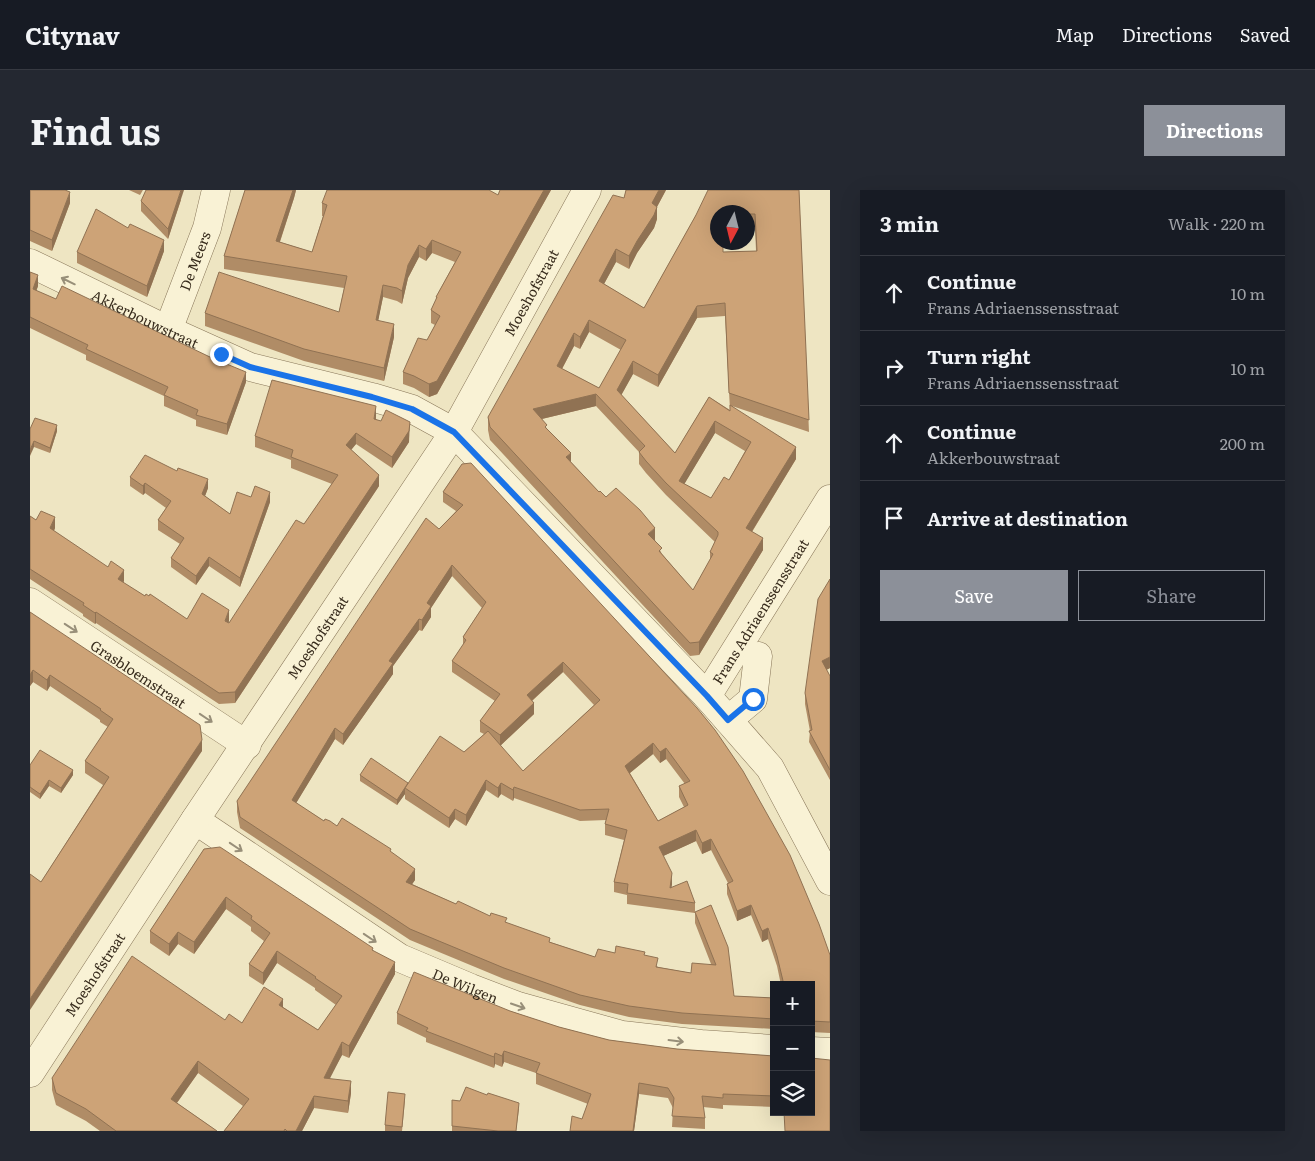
<!DOCTYPE html>
<html lang="en">
<head>
<meta charset="utf-8">
<style>
	:root { --surface:#171b24; --page:#242831; --text:#f1f3f6; --muted:#9ea1a6; --line:#363941; --accent:#8c9099 }
	body { margin:0; font-family:Literata,serif; background:var(--page); color:var(--text) }
	.controls { position:absolute; right:15px; bottom:15px; display:grid; overflow:hidden; border-radius:0px; box-shadow:0 5px 20px #0002 }
	.controls button { width:45px; height:45px; display:grid; place-items:center; padding:0; border:0; border-bottom:1px solid var(--line); background:var(--surface); color:var(--text); font:25px sans-serif }
	.compass { position:absolute; left:680px; top:15px; width:45px; height:45px; border-radius:50%; background:var(--surface); box-shadow:0 5px 20px #0002; rotate:187deg }
	.stop { position:absolute; width:15px; height:15px; margin:-11px; border:4px solid #1a73e8; border-radius:50%; background:#fff }
	.stop.end { background:#1a73e8; border-color:#fff; box-shadow:0 1px 5px #0008 }
	.list { margin:0; padding:0; list-style:none }
	h2 { display:flex; justify-content:space-between; align-items:center; height:65px; margin:0; padding:0 20px; font-size:21px }
	h2 small { font-size:16px; font-weight:400; color:var(--muted) }
	.list li { display:grid; grid-template-columns:32px 1fr auto; gap:15px; align-items:center; box-sizing:border-box; height:75px; padding:0 20px; border-top:1px solid var(--line) }
	.list b { display:block; font-size:19px; white-space:nowrap }
	.list p { margin:0; font-size:16px; white-space:nowrap; color:var(--muted) }
	.list em { font-size:16px; font-style:normal; color:var(--muted) }
	.actions { display:flex; gap:10px; padding:15px 20px }
	.actions a { flex:1; padding:11px 0; border:1px solid var(--accent); border-radius:0px; text-align:center; font-size:18px; color:var(--accent) }
	.actions .main { background:var(--accent); color:#fff }
	.icon { flex:none; width:28px; height:28px; fill:none; stroke:currentColor; stroke-width:2; stroke-linecap:round; stroke-linejoin:round }
	.map { position:relative; flex:none; width:800px; height:941px; overflow:hidden; border-radius:0px }
	header { display:flex; align-items:center; gap:30px; box-sizing:border-box; height:70px; padding:0 25px; background:var(--surface); border-bottom:1px solid var(--line) }
	header strong { font-size:24px }
	nav { display:flex; gap:28px; margin-inline-start:auto; font-size:18px }
	.intro { display:flex; align-items:center; justify-content:space-between; box-sizing:border-box; height:120px; padding:0 30px }
	h1 { margin:0; font-size:35px }
	.button { padding:12px 22px; border-radius:0px; background:var(--accent); color:#fff; font-size:18px; font-weight:700 }
	main { display:flex; gap:30px; padding:0 30px }
	aside { flex:1; background:var(--surface); border-radius:0px; box-shadow:0 5px 20px #0002 }
	.map>svg:first-child { display:block }
	.lines { fill:none; stroke-linecap:round; stroke-linejoin:round }
	.minor-casing { stroke:#887659; stroke-width:29 }
	.minor { stroke:#f9f2d5; stroke-width:28 }
	.wall { fill:#b08c66; fill-rule:evenodd }
	.shaded-wall { fill:#907253 }
	.building { fill:#cda377; stroke:#907253; fill-rule:evenodd }
	.oneway { stroke:#988f79 }
	.route { stroke:#1a73e8; stroke-width:6 }
	.labels { text-anchor:middle; dominant-baseline:central; stroke-width:4.5; stroke-linejoin:round; paint-order:stroke }
	.street-label { font-size:14px; fill:#382c1d; stroke:#f6efd1 }
</style>
</head>
<body>
<header>
<strong>Citynav</strong>
<nav><a>Map</a><a>Directions</a><a>Saved</a></nav>
</header>
<div class="intro"><h1>Find us</h1><a class="button">Directions</a></div>
<main>
<div class="map">
<svg width="800" height="941" viewBox="0 0 800 941">
	<rect width="100%" height="100%" fill="#eee5c2"/>
	<g class="lines">
		<g class="minor-casing">
			<g id="minor">
				<path id="s1" d="M 0,73 L 138,140 L 220,177 L 342,207 L 382,219 L 424,242 L 677,506 L 740,578 L 800,691"/>
				<path id="s2" d="M 138,140 L 177,38 L 186,0"/>
				<path id="s3" d="M 0,412 L 217,555"/>
				<path id="s4" d="M 677,506 L 800,309"/>
				<polyline points="698,530 723,509 728,466"/>
				<path id="s5" d="M 165,630 L 370,768 L 441,798 L 488,816 L 592,845 L 671,854 L 744,859"/>
				<polyline points="781,861 800,862"/>
				<path id="s6" d="M 0,883 L 165,630 L 424,242 L 557,0"/>
			</g>
		</g>
		<use href="#minor" class="minor"/>
	</g>
	<g class="wall">
		<polygon points="0,0 40,13 22,61 0,51"/>
		<polygon points="99,0 113,0 110,5"/>
		<polygon points="215,0 266,0 264,8 250,52 282,62 293,26 292,26 292,13 468,5 470,0 521,0 407,204 399,207 384,198 373,194 373,182 397,150 405,135 401,133 401,120 406,110 406,107 425,72 402,63 396,71 389,67 378,88 372,114 367,111 353,107 348,130 364,147 354,191 274,171 175,136 175,123 309,122 314,98 194,79 194,66"/>
		<path d="M 596,0 L 636,0 L 627,17 L 627,29 L 624,38 L 607,63 L 599,79 L 586,72 L 574,94 L 614,118 L 666,25 L 769,0 L 779,242 L 702,216 L 766,269 L 722,342 L 733,360 L 669,465 L 660,466 L 460,250 L 458,240 L 458,227 L 594,8 ZM 688,22 L 718,22 L 718,37 L 725,37 L 726,61 L 693,62 ZM 695,126 L 700,220 L 679,207 L 645,263 L 591,205 L 603,184 L 628,197 L 667,128 ZM 559,142 L 591,160 L 569,198 L 532,179 L 544,156 L 550,159 ZM 566,216 L 609,262 L 609,274 L 616,283 L 636,305 L 685,352 L 680,362 L 680,370 L 663,400 L 632,364 L 625,350 L 569,302 L 541,272 L 517,239 L 512,229 ZM 685,243 L 715,261 L 699,290 L 681,308 L 654,294 Z"/>
		<polygon points="151,10 138,49 111,21 111,11"/>
		<polygon points="134,61 117,107 47,73 47,62"/>
		<polygon points="0,82 8,96 6,101 216,192 197,245 166,236 166,230 134,216 134,206 56,170 56,165 0,138"/>
		<polygon points="346,227 346,229 379,252 362,278 326,254 321,260 349,296 205,513 189,514 66,433 65,434 53,426 53,424 0,389 0,326 6,330 25,338 24,341 94,391 93,393 115,406 157,429 199,431 198,433 199,433 274,334 302,294 261,278 261,270 225,257 225,246"/>
		<polygon points="0,239 27,241 20,263 4,257"/>
		<path d="M 432,274 L 800,765 L 800,843 L 781,842 L 781,795 L 751,795 L 747,776 L 738,749 L 732,752 L 721,725 L 707,731 L 697,704 L 697,694 L 698,693 L 681,660 L 672,664 L 666,651 L 633,666 L 642,694 L 641,697 L 665,713 L 665,722 L 704,806 L 744,808 L 744,839 L 652,834 L 599,827 L 550,815 L 474,789 L 380,750 L 210,638 L 207,622 L 207,611 L 409,339 L 426,321 L 413,312 L 413,302 ZM 422,386 L 452,418 L 433,447 L 433,455 L 422,471 L 422,482 L 465,511 L 450,531 L 450,542 L 454,544 L 434,562 L 378,593 L 330,585 L 330,591 L 367,615 L 375,604 L 375,609 L 419,638 L 425,629 L 436,636 L 456,600 L 468,608 L 471,604 L 483,611 L 484,608 L 550,631 L 576,630 L 575,634 L 575,645 L 594,650 L 584,692 L 584,702 L 597,705 L 597,714 L 665,723 L 665,733 L 681,774 L 661,783 L 628,777 L 615,766 L 585,763 L 565,767 L 520,752 L 477,733 L 426,714 L 382,694 L 385,690 L 361,662 L 307,636 L 294,631 L 266,613 L 305,549 L 313,555 L 363,484 L 363,476 L 389,440 L 392,441 L 401,427 L 401,418 ZM 533,482 L 564,515 L 493,581 L 470,556 L 504,524 L 502,511 ZM 623,564 L 630,573 L 636,569 L 655,594 L 649,596 L 649,607 L 654,617 L 628,631 L 600,583 Z"/>
		<polygon points="100,287 178,298 175,306 200,324 221,307 240,312 210,397 179,376 166,395 141,377 141,368 150,354 128,340 128,330 136,318 115,303 113,305 100,296"/>
		<polygon points="800,389 800,478 796,480 800,486 800,590 779,552 780,541 775,514 775,503"/>
		<polygon points="0,422 172,561 11,692 73,595 55,583 55,571 78,537 70,532 70,530 20,496 17,501 3,492 0,496"/>
		<polygon points="0,575 43,585 31,603 19,596 10,609 0,602"/>
		<polygon points="174,659 343,760 365,784 319,868 312,865 299,888 321,903 318,923 284,918 272,941 194,941 213,916 168,883 147,913 187,941 70,941 56,931 26,915 22,900 22,888 195,830 212,833 253,817 288,840 306,815 285,800 285,798 247,773 233,795 219,786 219,774 234,751 221,741 221,737 196,719 164,764 148,754 139,766 120,753 120,741"/>
		<polygon points="480,821 529,837 579,850 647,859 744,866 744,917 693,915 693,919 673,917 675,928 675,939 642,937 643,918 638,908 609,904 604,941 540,941 552,929 558,914 506,894 506,883 474,872 472,877 465,874 464,878 396,852 396,848 367,834 367,823"/>
		<polygon points="375,910 372,941 355,941 355,935"/>
		<polygon points="422,910 489,919 486,941 422,941"/>
	</g>
	<g class="shaded-wall">
		<polygon points="151,0 154,0 138,49 138,39"/>
		<polygon points="263,0 266,0 264,8 246,63 246,51"/>
		<polygon points="514,0 521,0 407,204 399,207 399,194"/>
		<polygon points="629,0 636,0 622,26 622,13"/>
		<polygon points="40,2 40,13 22,61 22,50"/>
		<polygon points="627,17 627,29 624,38 607,63 599,79 599,66 607,51"/>
		<polygon points="134,50 134,61 117,107 117,96"/>
		<polygon points="402,50 402,63 396,71 396,59"/>
		<polygon points="389,55 389,67 378,88 372,114 372,101 378,75"/>
		<polygon points="586,59 586,72 569,103 569,91"/>
		<polygon points="8,85 8,96 3,110 3,99"/>
		<polygon points="353,95 353,107 346,142 346,130"/>
		<polygon points="667,116 667,128 628,197 628,185"/>
		<polygon points="559,130 559,142 550,159 550,147"/>
		<polygon points="364,134 364,147 354,191 354,178"/>
		<polygon points="544,143 544,156 527,188 527,176"/>
		<polygon points="603,171 603,184 587,213 587,200"/>
		<polygon points="216,182 216,192 197,245 197,234"/>
		<polygon points="566,204 566,216 503,231 503,219"/>
		<polygon points="346,216 346,227 344,240 344,229"/>
		<polygon points="685,231 685,243 649,303 649,291"/>
		<polygon points="380,232 379,252 362,278 362,267"/>
		<polygon points="27,235 27,241 20,263 20,258"/>
		<polygon points="326,243 326,254 316,266 316,255"/>
		<polygon points="4,251 4,257 0,266 0,260"/>
		<polygon points="766,257 766,269 716,351 716,338"/>
		<polygon points="541,263 541,275 536,267"/>
		<polygon points="349,285 349,296 205,513 205,502"/>
		<polygon points="178,289 178,298 172,314 172,304"/>
		<polygon points="115,293 115,303 113,305 113,296"/>
		<polygon points="240,302 240,312 210,397 210,388"/>
		<polygon points="25,327 25,338 20,349 20,338"/>
		<polygon points="625,338 625,350 618,357 618,344"/>
		<polygon points="733,348 733,360 669,465 669,452"/>
		<polygon points="179,367 179,376 166,395 166,386"/>
		<polygon points="422,375 422,386 401,418 401,427 392,441 392,430 397,413"/>
		<polygon points="94,380 94,391 88,400 88,389"/>
		<polygon points="199,420 199,431 195,442 195,431"/>
		<polygon points="66,422 66,433 65,434 65,423"/>
		<polygon points="389,429 389,440 363,476 363,484 313,555 313,544 359,471"/>
		<polygon points="800,467 800,478 792,482 792,471"/>
		<polygon points="533,472 533,482 497,515 497,505"/>
		<polygon points="3,480 3,492 0,496 0,485"/>
		<polygon points="20,485 20,496 17,501 17,490"/>
		<polygon points="504,513 504,524 470,556 470,545"/>
		<polygon points="305,538 305,549 262,620 262,610"/>
		<polygon points="172,550 172,561 0,820 0,809"/>
		<polygon points="623,553 623,564 595,587 595,576"/>
		<polygon points="636,558 636,569 630,573 630,562"/>
		<polygon points="43,580 43,585 31,603 31,598"/>
		<polygon points="19,590 19,596 10,609 10,604"/>
		<polygon points="456,590 456,600 436,636 436,625"/>
		<polygon points="378,593 375,598 375,604 367,615 367,610"/>
		<polygon points="471,593 471,604 468,608 468,598"/>
		<polygon points="484,597 484,608 483,611 483,600"/>
		<polygon points="425,619 425,629 419,638 419,628"/>
		<polygon points="666,640 666,651 629,668 629,657"/>
		<polygon points="681,649 681,660 672,664 672,653"/>
		<polygon points="385,679 385,690 376,703 376,692"/>
		<polygon points="642,683 642,694 640,709 640,698"/>
		<polygon points="196,707 196,719 164,764 164,752"/>
		<polygon points="721,715 721,725 707,731 707,721"/>
		<polygon points="738,738 738,749 732,752 732,741"/>
		<polygon points="148,742 148,754 139,766 139,754"/>
		<polygon points="247,761 247,773 233,795 233,783"/>
		<polygon points="365,772 365,784 319,868 319,856"/>
		<polygon points="253,809 253,821 249,815"/>
		<polygon points="312,852 312,865 294,900 294,888"/>
		<polygon points="474,861 474,872 472,877 472,866"/>
		<polygon points="465,863 465,874 464,878 464,867"/>
		<polygon points="168,871 168,883 141,921 141,909"/>
		<polygon points="321,891 321,903 318,923 318,911"/>
		<polygon points="609,893 609,904 604,941 603,941"/>
		<polygon points="284,906 284,918 272,941 266,941"/>
	</g>
	<g class="building">
		<polygon points="0,0 35,0 40,2 22,50 0,40"/>
		<polygon points="116,0 151,0 138,39 111,11"/>
		<polygon points="215,0 263,0 246,51 282,62 297,15 292,13 297,0 459,0 468,5 470,0 514,0 407,191 399,194 384,186 373,182 388,148 397,150 410,126 401,120 407,107 406,107 431,62 402,50 396,59 389,55 378,75 372,101 367,98 353,95 346,130 364,134 354,178 274,159 175,123 189,82 309,122 317,86 194,66"/>
		<path d="M 596,0 L 629,0 L 622,13 L 627,17 L 624,25 L 607,51 L 599,66 L 586,59 L 569,91 L 614,118 L 666,25 L 678,0 L 769,0 L 779,230 L 699,203 L 695,113 L 667,116 L 628,185 L 603,171 L 587,200 L 645,263 L 679,207 L 700,221 L 700,215 L 766,257 L 716,338 L 733,348 L 669,452 L 660,453 L 460,237 L 458,227 L 583,5 L 594,8 ZM 688,22 L 718,22 L 718,24 L 725,24 L 727,61 L 693,62 L 693,52 L 688,52 ZM 559,130 L 596,150 L 569,198 L 527,176 L 544,143 L 550,147 ZM 566,204 L 615,256 L 609,262 L 616,271 L 636,293 L 688,342 L 688,345 L 680,362 L 683,364 L 663,400 L 629,361 L 632,358 L 618,344 L 625,338 L 610,320 L 586,298 L 576,307 L 570,301 L 569,302 L 536,267 L 541,263 L 515,237 L 517,235 L 503,219 ZM 685,231 L 721,252 L 699,290 L 694,287 L 681,308 L 649,291 Z"/>
		<polygon points="66,19 98,38 100,34 134,50 117,96 47,62"/>
		<polygon points="0,82 8,85 3,99 26,109 32,96 182,168 216,182 197,234 166,225 168,220 134,205 138,197 56,159 58,155 0,127"/>
		<polygon points="242,190 346,216 344,229 351,231 356,220 380,232 379,241 362,267 326,243 316,255 349,285 205,502 189,503 66,422 65,423 53,415 54,413 0,379 0,326 6,330 11,321 25,327 20,338 78,377 81,371 94,380 88,389 115,406 116,404 119,406 120,404 157,429 172,403 199,420 195,431 199,433 266,330 274,334 308,285 261,267 263,260 225,246"/>
		<polygon points="5,228 27,235 20,258 4,251 0,260 0,239"/>
		<polygon points="115,265 147,281 148,278 178,289 172,304 200,324 207,302 221,307 225,296 240,302 210,388 179,367 166,386 141,368 154,348 128,330 141,311 115,293 113,296 100,287"/>
		<path d="M 441,273 L 667,518 L 685,540 L 713,581 L 760,665 L 789,734 L 800,765 L 800,832 L 781,831 L 781,795 L 754,795 L 747,766 L 738,738 L 732,741 L 721,715 L 707,721 L 697,694 L 703,691 L 681,649 L 672,653 L 666,640 L 629,657 L 642,683 L 640,698 L 657,691 L 665,713 L 597,703 L 598,694 L 584,692 L 597,640 L 575,634 L 579,619 L 550,620 L 484,597 L 483,600 L 471,593 L 468,598 L 456,590 L 436,625 L 425,619 L 419,628 L 375,598 L 410,546 L 434,562 L 458,541 L 493,581 L 570,510 L 533,472 L 497,505 L 504,513 L 470,545 L 450,531 L 470,504 L 422,471 L 436,450 L 433,447 L 456,412 L 422,375 L 397,413 L 401,416 L 392,430 L 389,429 L 359,471 L 363,473 L 313,544 L 305,538 L 262,610 L 294,631 L 295,629 L 300,631 L 307,636 L 312,628 L 361,659 L 360,661 L 385,679 L 376,692 L 426,714 L 428,711 L 460,726 L 461,723 L 477,728 L 475,732 L 520,748 L 519,752 L 565,767 L 568,759 L 585,763 L 586,756 L 615,762 L 614,765 L 628,768 L 626,777 L 661,783 L 662,773 L 686,775 L 665,722 L 681,715 L 698,757 L 704,806 L 744,808 L 744,829 L 652,823 L 599,816 L 550,805 L 474,778 L 380,739 L 210,627 L 207,611 L 396,328 L 409,339 L 433,315 L 413,302 L 432,274 ZM 623,553 L 630,562 L 636,558 L 660,591 L 649,596 L 658,615 L 628,631 L 595,576 Z"/>
		<polygon points="800,389 800,467 792,471 800,486 800,580 779,541 782,540 775,503 788,409"/>
		<polygon points="0,422 170,535 172,550 0,809 0,684 11,692 79,587 55,571 83,529 70,520 71,519 20,485 17,490 3,480 0,485"/>
		<polygon points="10,560 43,580 31,598 19,590 10,604 0,597 0,575"/>
		<polygon points="341,568 378,593 367,610 330,585"/>
		<polygon points="190,657 343,758 342,760 365,772 319,856 312,852 294,888 321,891 318,911 284,906 266,941 257,941 255,939 254,941 194,941 219,909 168,871 141,909 187,941 86,941 56,919 26,903 22,888 102,766 195,830 199,824 212,833 234,797 253,809 249,815 288,840 312,806 285,788 286,787 247,761 233,783 219,774 240,743 221,729 222,726 196,707 164,752 148,742 139,754 120,741 174,659"/>
		<polygon points="384,782 480,821 529,837 579,850 647,859 744,866 744,906 693,904 693,908 672,906 675,928 642,926 644,908 638,898 609,893 603,941 540,941 542,926 552,929 561,904 506,883 510,873 474,861 472,866 465,863 464,867 396,841 398,838 367,823"/>
		<polygon points="781,868 800,870 800,941 755,941 754,922 781,922"/>
		<polygon points="436,897 457,905 458,903 489,913 486,941 468,941 422,936 422,910 430,911"/>
		<polygon points="358,902 375,904 372,937 355,935"/>
	</g>
	<defs><path id="oneway-shaft" d="M-6 0H5M1.5-3L5.5 0L1.5 3" fill="none" stroke-width="1.6" stroke-linecap="round" stroke-linejoin="round" transform="scale(1.25)"/></defs>
	<g class="oneway">
		<use href="#oneway-shaft" transform="translate(38 91) rotate(-154)"/>
		<use href="#oneway-shaft" transform="translate(41 438) rotate(33)"/>
		<use href="#oneway-shaft" transform="translate(176 528) rotate(34)"/>
		<use href="#oneway-shaft" transform="translate(206 657) rotate(34)"/>
		<use href="#oneway-shaft" transform="translate(340 748) rotate(34)"/>
		<use href="#oneway-shaft" transform="translate(488 816) rotate(19)"/>
		<use href="#oneway-shaft" transform="translate(646 851) rotate(7)"/>
	</g>
	<g class="lines">
		<polyline class="route" points="191,164 220,177 342,207 382,219 424,242 677,506 698,530 723,509"/>
	</g>
	<g class="labels">
		<g class="street-label">
			<text stroke="none"><textPath href="#s2" startOffset="74">De Meers</textPath></text>
			<text stroke="none"><textPath href="#s6" startOffset="928">Moeshofstraat</textPath></text>
			<text stroke="none"><textPath href="#s1" startOffset="128">Akkerbouwstraat</textPath></text>
			<text stroke="none"><textPath href="#s4" startOffset="100">Frans Adriaenssensstraat</textPath></text>
			<text stroke="none"><textPath href="#s6" startOffset="522">Moeshofstraat</textPath></text>
			<text stroke="none"><textPath href="#s3" startOffset="130">Grasbloemstraat</textPath></text>
			<text stroke="none"><textPath href="#s6" startOffset="118">Moeshofstraat</textPath></text>
			<text stroke="none"><textPath href="#s5" startOffset="318">De Wilgen</textPath></text>
		</g>
	</g>
</svg>
<div class="controls">
<button>+</button>
<button>−</button>
<button><svg class="icon" aria-label="layers" viewBox="0 0 24 24"><path d="M12 4l9 5-9 5-9-5zM3 14l9 5 9-5"/></svg></button>
</div>
<svg class="compass" viewBox="-18 -18 36 36"><path d="M0-13l5 13h-10z" fill="#e53935"/><path d="M0 13l5-13h-10z" fill="#9ea1a6"/></svg>
<div class="stop" style="left:723px;top:509px"></div>
<div class="stop end" style="left:191px;top:164px"></div>
</div>
<aside>
<h2>3 min<small>Walk · 220 m</small></h2>
<ul class="list">
<li><svg class="icon" aria-label="ahead" viewBox="0 0 24 24"><path d="M12 20V5M6 11l6-6 6 6"/></svg><div><b>Continue</b><p>Frans Adriaenssensstraat</p></div><em>10 m</em></li>
<li><svg class="icon" aria-label="right" viewBox="0 0 24 24"><path d="M7 20v-9h11M14 6l5 5-5 5"/></svg><div><b>Turn right</b><p>Frans Adriaenssensstraat</p></div><em>10 m</em></li>
<li><svg class="icon" aria-label="ahead" viewBox="0 0 24 24"><path d="M12 20V5M6 11l6-6 6 6"/></svg><div><b>Continue</b><p>Akkerbouwstraat</p></div><em>200 m</em></li>
<li><svg class="icon" aria-label="arrive" viewBox="0 0 24 24"><path d="M6 21V4h12l-3 4 3 4H6"/></svg><div><b>Arrive at destination</b></div></li>
</ul>
<div class="actions"><a class="main">Save</a><a>Share</a></div>
</aside>
</main>
</body>
</html>
